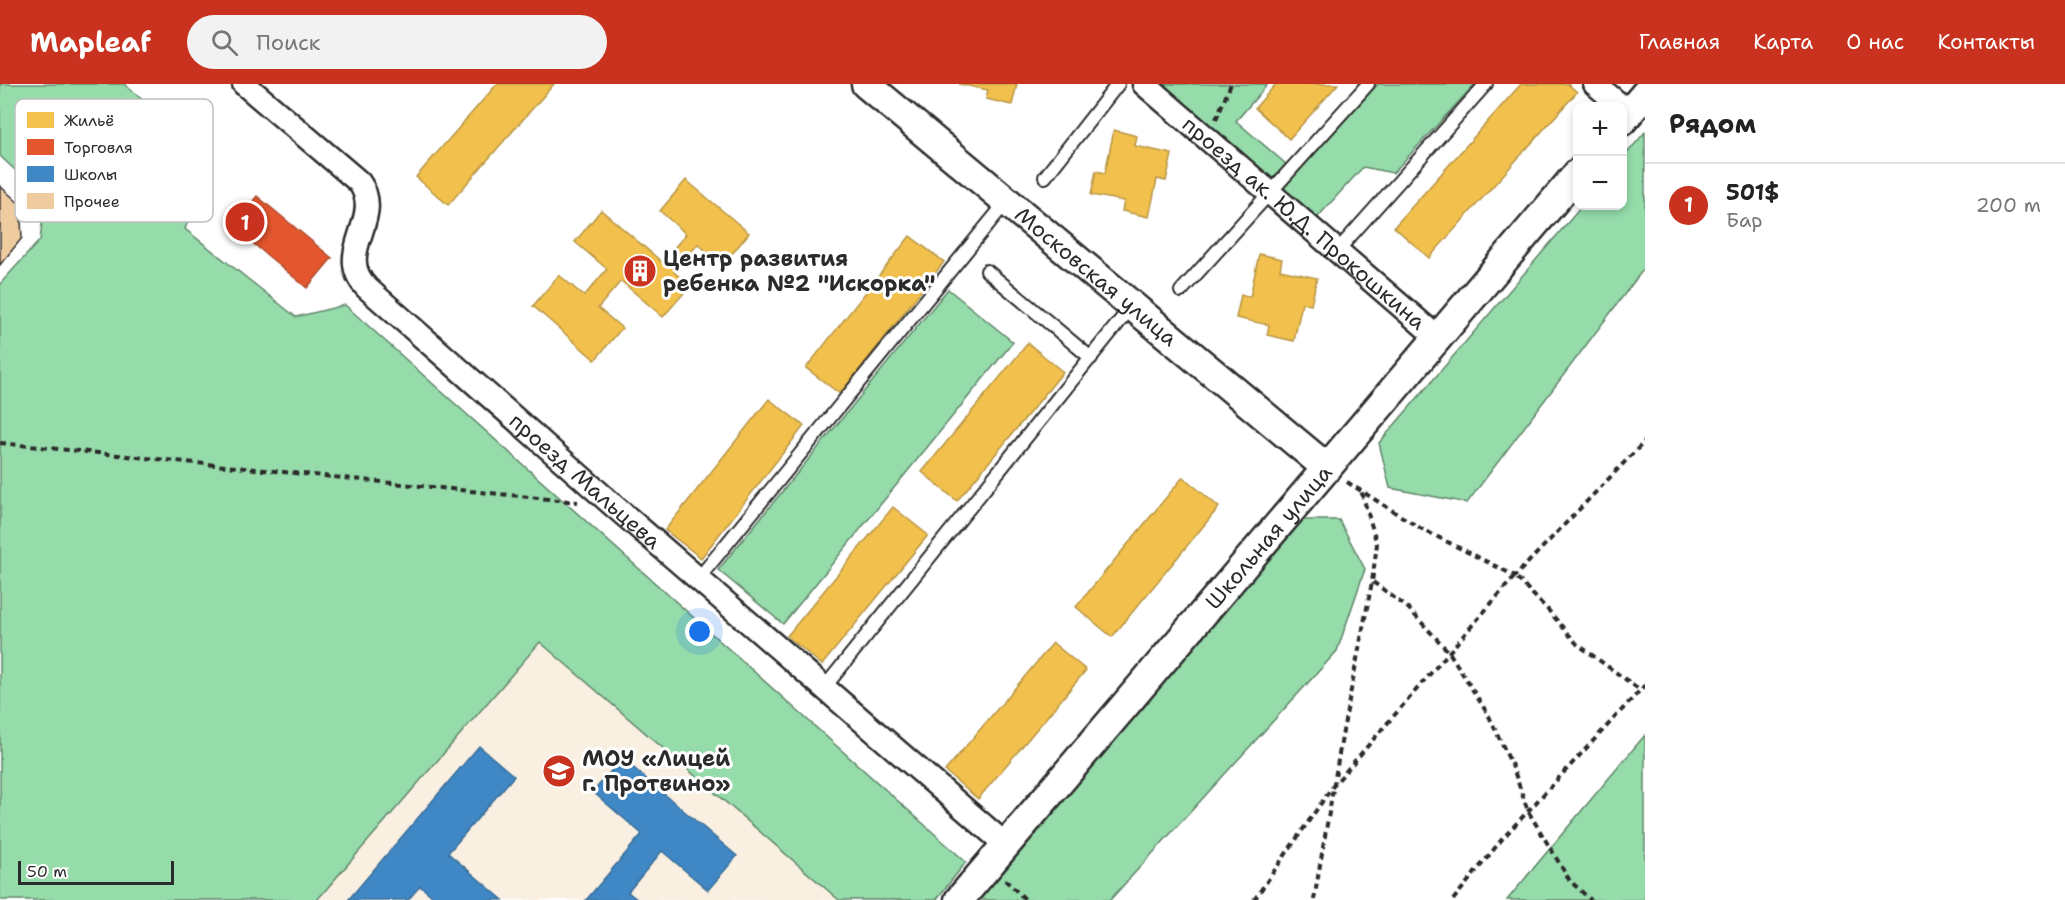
<!DOCTYPE html>
<html lang="ru">
<head>
<meta charset="utf-8">
<style>
	:root { --surface:#fff; --page:#f2f2f2; --text:#222; --muted:#767676; --line:#e0e0e0; --accent:#c8321e }
	body { margin:0; font-family:"Shantell Sans",sans-serif; background:var(--page); color:var(--text) }
	.controls { position:absolute; right:18px; top:18px; display:grid; overflow:hidden; border-radius:12px; box-shadow:0 3px 9px #0003 }
	.controls button { width:54px; height:54px; display:grid; place-items:center; padding:0; border:0; border-bottom:2px solid var(--line); background:var(--surface); color:var(--text); font:30px sans-serif }
	.scale { position:absolute; left:18px; bottom:15px; width:156px; box-sizing:border-box; padding-left:6px; border:3px solid #2b2b2b; border-top:0; font-size:16px; line-height:21px; white-space:nowrap; color:#2b2b2b; -webkit-text-stroke:4px #fff; paint-order:stroke }
	.you { position:absolute; left:700px; top:548px; width:21px; height:21px; margin:-15px; border:4px solid #fff; border-radius:50%; background:#1a73e8; box-shadow:0 0 0 9px #1a73e833 }
	.badge { display:grid; place-items:center; width:39px; height:39px; border-radius:50%; background:var(--accent); color:#fff; font-size:20px; font-weight:700 }
	.pin { position:absolute; translate:-50% -50%; border:3px solid #fff; box-shadow:0 2px 6px #0006 }
	.list { margin:0; padding:0; list-style:none }
	h2 { display:flex; justify-content:space-between; align-items:center; height:78px; margin:0; padding:0 24px; font-size:26px }
	h2 small { font-size:20px; font-weight:400; color:var(--muted) }
	.list li { display:grid; grid-template-columns:39px 1fr auto; gap:18px; align-items:center; box-sizing:border-box; height:84px; padding:0 24px; border-top:2px solid var(--line) }
	.list b { display:block; font-size:22px; white-space:nowrap }
	.list p { margin:0; font-size:20px; white-space:nowrap; color:var(--muted) }
	.list em { font-size:20px; font-style:normal; color:var(--muted) }
	.icon { flex:none; width:33px; height:33px; fill:none; stroke:currentColor; stroke-width:2; stroke-linecap:round; stroke-linejoin:round }
	.map { position:relative; flex:none; width:1645px; height:816px; overflow:hidden }
	header { display:flex; align-items:center; gap:36px; box-sizing:border-box; height:84px; padding:0 30px; background:var(--accent); color:#fff }
	header strong { font-size:28px }
	nav { display:flex; gap:33px; margin-inline-start:auto; font-size:21px }
	.search { width:420px; height:54px; background:var(--page); display:flex; align-items:center; gap:15px; box-sizing:border-box; padding:0 21px; border-radius:33px; color:var(--muted); font-size:22px }
	main { display:flex }
	aside { flex:1; background:var(--surface) }
	.map>svg:first-child { display:block }
	.built { fill:#faf0e2 }
	.green { fill:#95dcaa; stroke:#60846a; stroke-width:1.5 }
	.homes { fill:#f2c14e; stroke:#b69444; stroke-width:1.5 }
	.shops { fill:#e4572e; stroke:#ac4a2d; stroke-width:1.5 }
	.schools { fill:#3f88c5; stroke:#396c97; stroke-width:1.5 }
	.building { fill:#eecca0; stroke:#2b2b2b; stroke-width:1.5 }
	.lines { fill:none; stroke-linecap:round; stroke-linejoin:round }
	.service-casing { stroke:#2b2b2b; stroke-width:16 }
	.minor-casing { stroke:#2b2b2b; stroke-width:27 }
	.tertiary-casing { stroke:#2b2b2b; stroke-width:33 }
	.path { stroke:#2b2b2b; stroke-width:4; stroke-dasharray:6 4.5; stroke-linecap:butt }
	.service { stroke:#fff; stroke-width:12 }
	.minor { stroke:#fff; stroke-width:22 }
	.tertiary { stroke:#fff; stroke-width:28 }
	.labels { text-anchor:middle; dominant-baseline:central; stroke-width:6; stroke-linejoin:round; paint-order:stroke }
	.street-label { font-size:22px; fill:#2b2b2b; stroke:#fff }
	.poi-label { font-size:22px; font-weight:bold; fill:#2b2b2b; stroke:#fff; text-anchor:start }
	.key { fill:#fff; stroke:#bfbfbf; stroke-width:1.5 }
	.key-label { font-size:16px; fill:#2b2b2b }
</style>
</head>
<body>
<header>
<strong>Mapleaf</strong>
<div class="search"><svg class="icon" aria-label="search" viewBox="0 0 24 24"><circle cx="10" cy="10" r="6"/><path d="M15 15l6 6"/></svg>Поиск</div>
<nav><a>Главная</a><a>Карта</a><a>О нас</a><a>Контакты</a></nav>
</header>
<main>
<div class="map">
<svg width="1645" height="816" viewBox="0 0 1645 816">
	<rect width="100%" height="100%" fill="#fff"/>
	<filter id="ink" filterUnits="userSpaceOnUse"><feTurbulence type="fractalNoise" baseFrequency=".0167" numOctaves="2"/><feDisplacementMap in="SourceGraphic" scale="12" xChannelSelector="R" yChannelSelector="G"/><feConvolveMatrix kernelMatrix="1 2 1 2 8 2 1 2 1" color-interpolation-filters="sRGB"/></filter>
	<g filter="url(#ink)">
		<polygon class="built" points="540,558 839,816 317,816"/>
		<g class="green">
			<polygon points="0,0 124,0 212,76 185,145 296,233 345,221 966,778 936,816 839,816 540,558 317,816 0,816 0,200 40,156 45,114 0,72"/>
			<polygon points="1148,0 1268,0 1236,37 1286,80 1267,102"/>
			<polygon points="1378,0 1475,0 1393,89 1363,83 1316,135 1282,106"/>
			<polygon points="1645,48 1645,183 1467,419 1390,404 1379,359 1582,122 1622,122 1623,74"/>
			<polygon points="948,205 1013,258 783,540 718,486"/>
			<polygon points="1283,436 1339,436 1365,485 1337,567 1110,816 968,816"/>
			<polygon points="1645,651 1645,816 1507,816"/>
		</g>
		<g class="homes">
			<polygon points="497,0 554,0 448,121 416,93"/>
			<polygon points="959,0 1017,0 1012,21 986,15 988,6"/>
			<polygon points="1276,0 1338,0 1289,55 1255,24"/>
			<polygon points="1521,0 1568,0 1577,8 1429,174 1394,143"/>
			<polygon points="1114,46 1137,52 1135,62 1172,70 1166,97 1157,95 1149,133 1122,127 1124,117 1091,111 1096,87 1105,89"/>
			<polygon points="686,96 749,149 723,181 698,160 674,188 690,202 663,233 621,197 598,224 622,244 595,276 533,222 559,191 584,212 607,185 575,158 601,126 662,178 686,150 660,127"/>
			<polygon points="910,152 944,178 840,310 806,284"/>
			<polygon points="1259,170 1282,175 1280,186 1317,194 1311,221 1302,219 1294,257 1267,251 1269,241 1236,234 1241,211 1250,213"/>
			<polygon points="1028,259 1063,288 957,417 922,388"/>
			<polygon points="769,315 804,342 701,474 665,446"/>
			<polygon points="1183,393 1219,423 1112,553 1076,523"/>
			<polygon points="893,423 928,451 822,581 787,552"/>
			<polygon points="1053,559 1086,586 978,715 945,687"/>
		</g>
		<polygon class="shops" points="257,112 332,174 307,204 232,142"/>
		<g class="schools">
			<polygon points="479,662 514,692 448,769 503,816 437,816 420,802 408,816 348,816"/>
			<polygon points="622,674 737,772 708,806 662,767 628,808 638,816 586,816 642,750 593,708"/>
		</g>
		<polygon class="building" points="0,102 20,120 22,154 0,181"/>
		<g class="lines">
			<g class="service-casing">
				<g id="service">
					<polyline points="1045,93 1118,0"/>
					<polyline points="1337,167 1486,0"/>
					<polyline points="987,187 1091,274"/>
					<polyline points="1181,207 1368,0"/>
					<polyline points="698,495 1007,117"/>
					<polyline points="824,604 1132,222"/>
				</g>
			</g>
			<g class="minor-casing">
				<g id="minor">
					<path id="s1" d="M 244,0 L 359,98 C 386,135 332,168 367,204 L 614,422 L 1006,761"/>
					<path id="s2" d="M 1144,0 L 1438,254"/>
					<polyline points="1595,0 1621,22"/>
				</g>
			</g>
			<g class="tertiary-casing">
				<g id="tertiary">
					<path id="s3" d="M 866,0 L 1327,384"/>
					<polyline points="1622,37 1645,10"/>
					<path id="s4" d="M 959,816 L 1578,89"/>
				</g>
			</g>
			<g class="path">
				<polyline points="1216,35 1231,0"/>
				<polyline points="0,359 578,418"/>
				<polyline points="1347,398 1420,444 1515,492 1645,357"/>
				<polyline points="1373,498 1408,524 1449,568 1489,632 1513,684 1528,727 1570,797 1591,816"/>
				<polyline points="1005,796 1026,816"/>
				<polyline points="1254,816 1333,702 1515,492 1549,527 1577,560 1640,606"/>
				<polyline points="1314,816 1343,647 1372,498 1377,460 1361,406"/>
				<polyline points="1453,816 1503,754 1645,601"/>
			</g>
			<use href="#service" class="service"/>
			<use href="#minor" class="minor"/>
			<use href="#tertiary" class="tertiary"/>
		</g>
	</g>
	<defs>
		<g id="building-disc" transform="scale(1.725)"><circle r="9.5" fill="#c8321e" stroke="#fff"/><path d="M-4-6H4V6H1V3H-1V6H-4ZM-2.5-4.3h1.7v1.8h-1.7ZM.8-4.3h1.7v1.8H.8ZM-2.5-1h1.7V.8h-1.7ZM.8-1h1.7V.8H.8Z" fill="#fff"/></g>
		<g id="school-disc" transform="scale(1.725)"><circle r="9.5" fill="#c8321e" stroke="#fff"/><path d="M0-5L7-2L0 1L-7-2ZM-4 1L0 2.5L4 1V4Q0 6-4 4Z" fill="#fff"/></g>
	</defs>
	<g fill-rule="evenodd">
		<use href="#building-disc" x="640" y="187"/>
		<use href="#school-disc" x="559" y="687"/>
	</g>
	<g class="labels">
		<g class="street-label">
			<text stroke="none"><textPath href="#s2" startOffset="212">проезд ак. Ю.Д. Прокошкина</textPath></text>
			<text stroke="none"><textPath href="#s3" startOffset="300">Московская улица</textPath></text>
			<text stroke="none"><textPath href="#s1" startOffset="555">проезд Мальцева</textPath></text>
			<text stroke="none"><textPath href="#s4" startOffset="477">Школьная улица</textPath></text>
		</g>
		<g class="poi-label">
			<text x="663" y="174">Центр развития<tspan x="663" dy="25">ребенка №2 "Искорка"</tspan></text>
			<text x="582" y="674">МОУ «Лицей<tspan x="582" dy="25">г. Протвино»</tspan></text>
		</g>
	</g>
	<rect x="15" y="15" width="198" height="123" rx="9" class="key"/>
	<rect x="27" y="28" width="27" height="16" fill="#f2c14e"/>
	<rect x="27" y="55" width="27" height="16" fill="#e4572e"/>
	<rect x="27" y="82" width="27" height="16" fill="#3f88c5"/>
	<rect x="27" y="109" width="27" height="16" fill="#eecca0"/>
	<g class="key-label">
		<text x="64" y="42">Жильё</text>
		<text x="64" y="69">Торговля</text>
		<text x="64" y="96">Школы</text>
		<text x="64" y="123">Прочее</text>
	</g>
</svg>
<div class="controls">
<button>+</button>
<button>−</button>
</div>
<div class="scale">50 m</div>
<div class="you"></div>
<div class="pin badge" style="left:245px;top:138px">1</div>
</div>
<aside>
<h2>Рядом<small></small></h2>
<ul class="list">
<li><span class="badge">1</span><div><b>501$</b><p>Бар</p></div><em>200 m</em></li>
</ul>
</aside>
</main>
</body>
</html>
